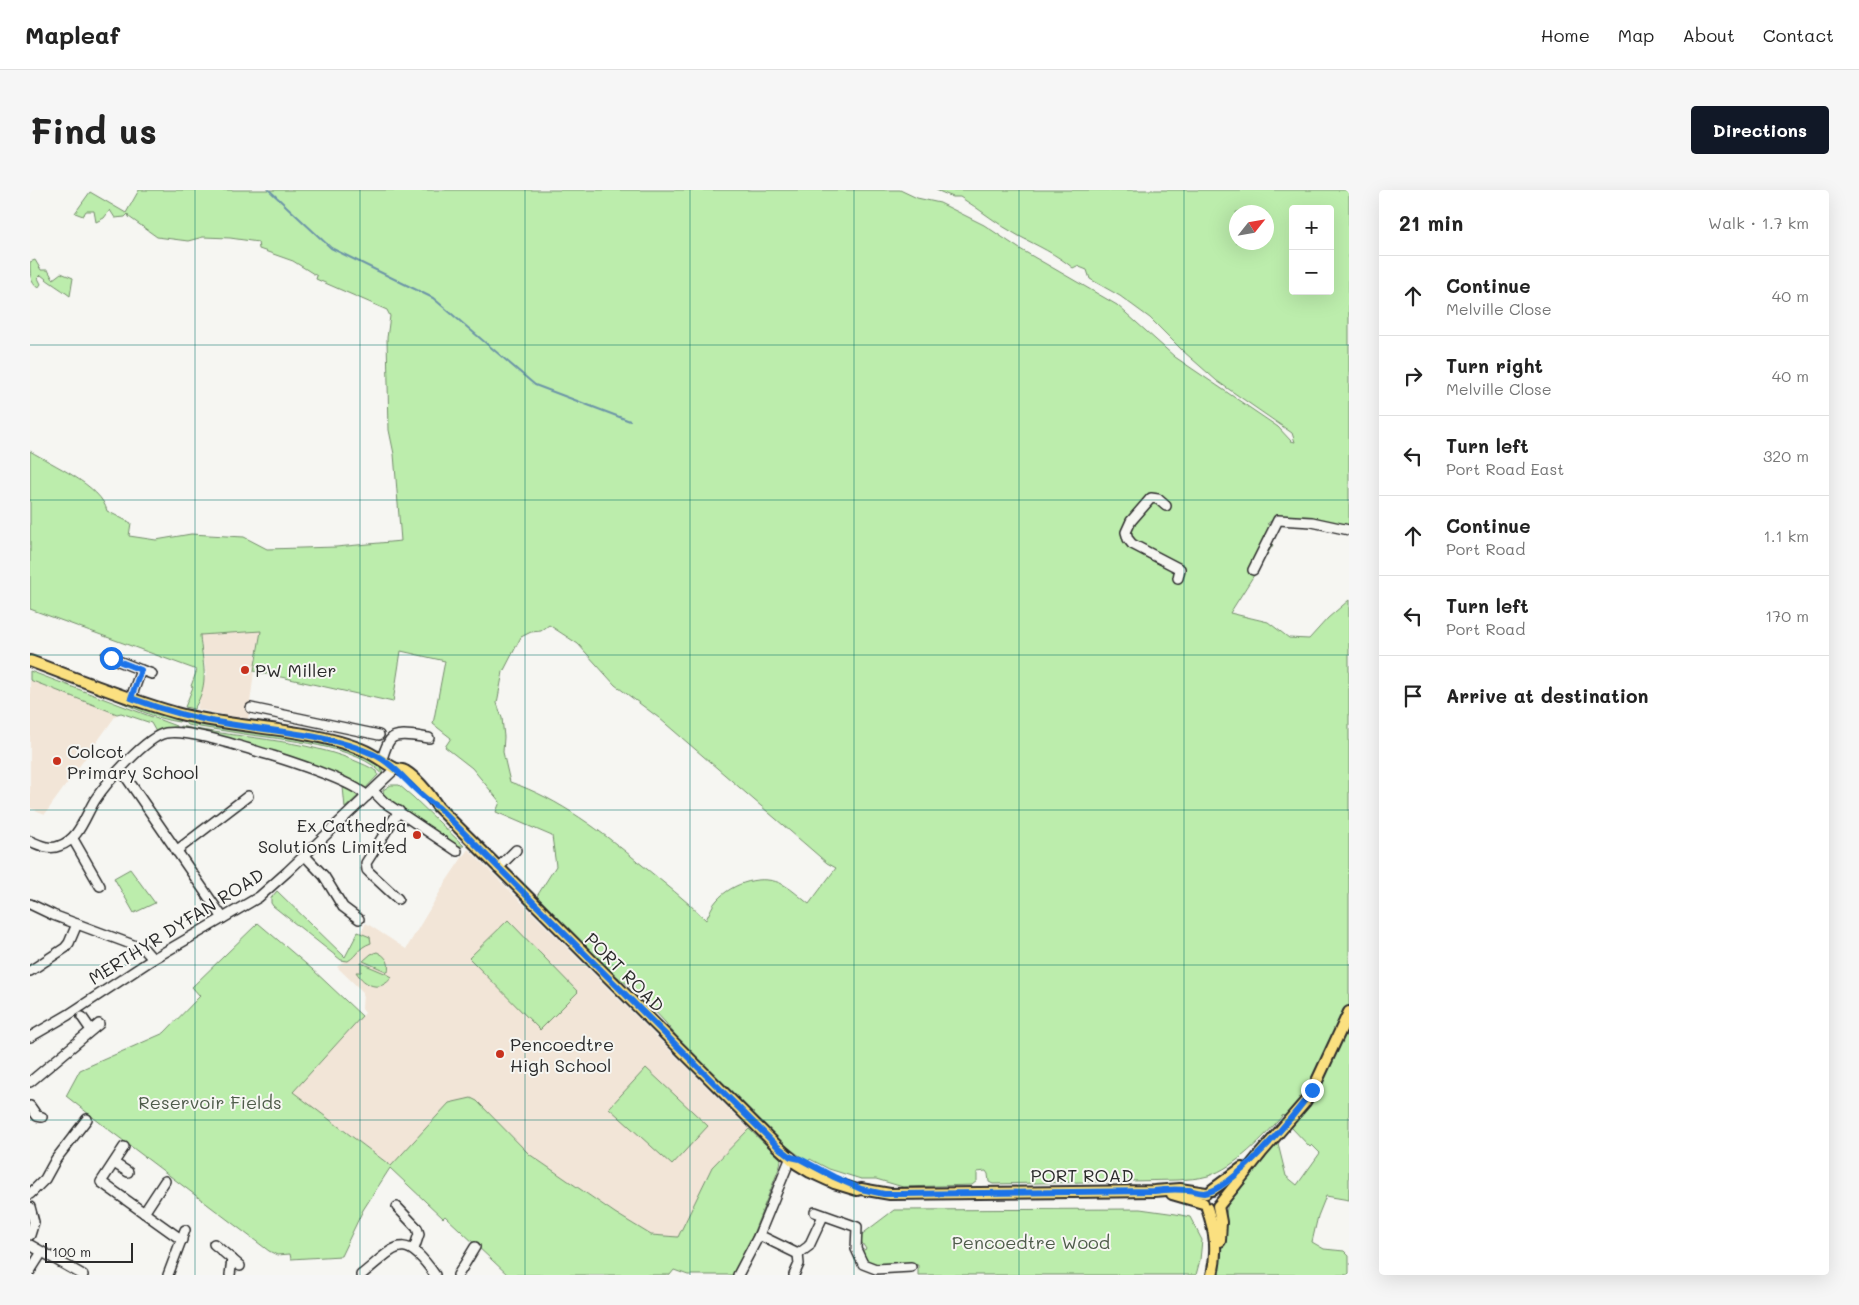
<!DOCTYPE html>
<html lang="en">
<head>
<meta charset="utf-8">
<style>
	:root { --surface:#fff; --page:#f6f6f6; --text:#222; --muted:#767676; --line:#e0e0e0; --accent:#111827 }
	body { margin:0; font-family:Mali,sans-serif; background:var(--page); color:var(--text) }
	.controls { position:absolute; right:15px; top:15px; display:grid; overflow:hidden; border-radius:5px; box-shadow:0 5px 20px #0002 }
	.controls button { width:45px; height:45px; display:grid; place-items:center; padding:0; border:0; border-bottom:1px solid var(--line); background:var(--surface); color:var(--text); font:25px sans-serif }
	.compass { position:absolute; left:1199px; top:15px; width:45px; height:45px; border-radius:50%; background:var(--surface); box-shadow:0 5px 20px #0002; rotate:59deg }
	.scale { position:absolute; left:15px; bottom:12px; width:88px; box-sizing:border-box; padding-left:5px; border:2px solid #2b2b2b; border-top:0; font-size:14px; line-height:18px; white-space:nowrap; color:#2b2b2b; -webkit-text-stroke:4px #f6f6f2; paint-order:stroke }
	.stop { position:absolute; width:15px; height:15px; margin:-11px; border:4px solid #1a73e8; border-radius:50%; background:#fff }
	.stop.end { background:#1a73e8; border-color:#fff; box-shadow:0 1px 5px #0008 }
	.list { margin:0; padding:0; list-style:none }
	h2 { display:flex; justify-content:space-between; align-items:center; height:65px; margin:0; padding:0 20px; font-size:21px }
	h2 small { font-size:16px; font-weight:400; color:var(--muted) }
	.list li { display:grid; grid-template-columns:32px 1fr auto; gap:15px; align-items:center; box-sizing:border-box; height:80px; padding:0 20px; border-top:1px solid var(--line) }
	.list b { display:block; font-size:19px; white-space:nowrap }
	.list p { margin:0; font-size:16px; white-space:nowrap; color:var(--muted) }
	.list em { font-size:16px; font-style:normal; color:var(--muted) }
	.icon { flex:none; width:28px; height:28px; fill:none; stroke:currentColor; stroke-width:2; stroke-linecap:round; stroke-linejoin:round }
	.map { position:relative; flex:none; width:1319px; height:1085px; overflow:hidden; border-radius:5px }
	header { display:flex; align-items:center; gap:30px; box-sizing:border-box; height:70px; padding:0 25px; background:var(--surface); border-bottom:1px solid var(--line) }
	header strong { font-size:24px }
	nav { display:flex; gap:28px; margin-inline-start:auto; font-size:18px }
	.intro { display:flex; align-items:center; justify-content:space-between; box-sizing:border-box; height:120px; padding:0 30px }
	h1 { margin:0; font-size:35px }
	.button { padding:12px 22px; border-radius:5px; background:var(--accent); color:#fff; font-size:18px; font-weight:700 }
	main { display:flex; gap:30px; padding:0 30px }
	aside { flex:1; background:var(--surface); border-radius:5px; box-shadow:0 5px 20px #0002 }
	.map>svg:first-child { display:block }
	.built { fill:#f2e5d7 }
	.green { fill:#bcedac; stroke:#748c6c; fill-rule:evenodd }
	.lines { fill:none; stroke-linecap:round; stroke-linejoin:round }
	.stream { stroke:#6c95a7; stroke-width:2 }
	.minor-casing { stroke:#2b2b2b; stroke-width:12 }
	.major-casing { stroke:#2b2b2b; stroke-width:14 }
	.minor { stroke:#f6f6f2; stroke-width:9 }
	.major { stroke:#fbe080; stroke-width:10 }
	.route { stroke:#1a73e8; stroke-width:6 }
	.grid { fill:none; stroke:#0f766e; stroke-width:1; stroke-opacity:0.55 }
	.poi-dot { fill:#c8321e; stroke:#f6f6f2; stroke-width:2 }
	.labels { text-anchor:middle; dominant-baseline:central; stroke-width:4; stroke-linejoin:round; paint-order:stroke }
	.poi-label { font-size:18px; fill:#2b2b2b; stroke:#f6f6f2; text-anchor:start }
	.street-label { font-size:18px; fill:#2b2b2b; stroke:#f6f6f2 }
	.park-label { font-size:18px; fill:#4f5c4b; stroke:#f6f6f2 }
</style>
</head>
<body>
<header>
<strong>Mapleaf</strong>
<nav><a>Home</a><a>Map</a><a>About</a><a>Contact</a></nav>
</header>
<div class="intro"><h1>Find us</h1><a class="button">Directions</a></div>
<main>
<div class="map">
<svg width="1319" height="1085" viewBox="0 0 1319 1085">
	<rect width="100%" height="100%" fill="#f6f6f2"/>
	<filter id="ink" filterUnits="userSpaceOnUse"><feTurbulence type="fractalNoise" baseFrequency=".02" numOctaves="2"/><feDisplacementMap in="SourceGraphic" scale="10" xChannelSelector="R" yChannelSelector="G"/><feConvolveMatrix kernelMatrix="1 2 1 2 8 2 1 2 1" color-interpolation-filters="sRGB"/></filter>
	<g filter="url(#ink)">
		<g class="built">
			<polygon points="231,441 226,465 218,530 167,519 176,483 170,445"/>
			<polygon points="0,490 87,524 15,624 0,618"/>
			<polygon points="438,659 719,939 682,977 648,1047 621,1045 585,1023 499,964 447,911 419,913 362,976 262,902 335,823 332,819 333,802 307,777 315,770 336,733 376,759 417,690"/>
		</g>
		<g class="green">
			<path d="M 109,0 L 870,0 L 887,8 L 910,13 L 954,35 L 990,59 L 1087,115 L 1145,167 L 1248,237 L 1261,251 L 1265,252 L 1262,243 L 1187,191 L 1153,161 L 1120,128 L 1090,106 L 1060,89 L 1057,80 L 1047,76 L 1043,78 C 1026,64 1008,56 989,46 C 968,35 950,19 930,7 L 923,7 L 906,0 L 1319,0 L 1319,338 L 1245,328 L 1237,334 L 1242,335 L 1239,352 L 1243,355 L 1200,423 L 1238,432 L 1259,448 L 1279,449 L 1298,428 L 1319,410 L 1319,1010 L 1296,1006 L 1288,1026 L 1282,1052 L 1294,1059 L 1314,1061 L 1319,1066 L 1319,1085 L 1186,1085 L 1198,1012 L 1204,999 L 1247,950 L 1256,986 L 1267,995 L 1290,963 L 1282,955 L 1280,957 L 1260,936 L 1253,925 C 1234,947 1206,977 1178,986 C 1168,989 1157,989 1147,990 L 963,994 L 959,992 L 958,984 L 956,981 L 947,982 L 947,991 L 942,995 L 873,997 L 846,989 L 831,989 L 818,985 L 799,979 L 780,969 L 778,972 L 751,952 L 713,916 L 654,856 L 635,832 L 607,802 L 575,777 L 507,706 L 526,676 L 522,646 L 466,622 L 470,612 L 442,578 L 415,557 L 421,548 L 403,534 L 415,471 L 371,461 L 363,512 L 224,481 L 231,441 L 170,445 C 172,474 181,491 164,519 L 155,517 L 163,497 L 161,496 L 167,480 L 0,419 L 0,261 C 21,274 72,296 77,321 L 101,333 L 99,346 L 126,350 L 161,344 L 214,347 L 237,359 L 306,357 L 371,351 L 364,264 L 359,240 L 357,148 L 360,126 L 357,120 L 286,89 L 287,86 L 263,71 L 229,59 L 228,52 L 200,48 L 173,47 L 158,51 L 127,47 L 99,27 L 98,24 L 95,27 L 85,28 L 80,20 L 74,28 L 66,32 L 64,21 L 56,21 L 53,26 L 45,23 L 60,2 L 96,23 ZM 1263,19 L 1300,19 L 1300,101 L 1263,101 ZM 1206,22 L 1236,22 L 1236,52 L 1206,52 ZM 519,435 L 548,454 L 585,495 L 629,528 L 797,673 L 806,678 L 779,714 C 771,708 763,700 754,695 C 733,683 702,693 687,710 C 682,715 679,724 676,730 C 656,710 634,693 612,675 C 572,642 530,609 480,592 L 473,562 L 474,547 L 472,528 L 467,513 L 473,482 L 491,447 L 501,442 L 511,441 Z"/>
			<path d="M 5,70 L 11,80 L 18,80 L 23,89 L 31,83 L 43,88 L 40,106 C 30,98 20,93 11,85 L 8,88 L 11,94 L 8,98 C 0,93 0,83 0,72 Z"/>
			<path d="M 0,475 L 152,528 L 149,532 C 123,529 97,514 73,504 C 49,494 24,486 0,477 Z"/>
			<polygon points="0,481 146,536 146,539 126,542 121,533 91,523 87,524 0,490"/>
			<path d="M 158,530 C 222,546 293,542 351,577 L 353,585 C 332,556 249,549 214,544 C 195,541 176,538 157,535 L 155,532 Z"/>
			<path d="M 150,536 C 215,550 286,548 347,581 L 348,585 L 334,600 L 149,540 Z"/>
			<polygon points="314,595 331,603 315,618 313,597"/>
			<polygon points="361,595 369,595 383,607 434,656 428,656 356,608 354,606 353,600"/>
			<polygon points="100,679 125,713 104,723 84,688"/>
			<path d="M 247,701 L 315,767 L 328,742 L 340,747 L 341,753 C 327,758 328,765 318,771 L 311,770 L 243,716 L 241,713 L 241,708 Z"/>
			<polygon points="478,730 548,802 510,840 439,768"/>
			<polygon points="228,733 282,779 332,826 263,902 361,976 419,913 441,908 447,911 499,964 585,1023 621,1045 648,1047 682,977 719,939 751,969 750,976 713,1069 703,1085 658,1085 644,1080 640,1085 478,1085 415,1026 413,1028 360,978 333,1020 311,1066 261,1069 260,1064 247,1065 239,1061 78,939 36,906 50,880 134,843 170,806 162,797"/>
			<path d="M 347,762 C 356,766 360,772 358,782 L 333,771 L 341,764 Z"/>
			<path d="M 331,773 L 357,784 L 362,787 C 350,803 335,796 326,782 L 331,782 Z"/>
			<polygon points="616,878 678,936 642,975 579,918"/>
			<polygon points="1110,1019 1146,1024 1160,1027 1172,1050 1170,1070 1166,1085 888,1085 888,1075 850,1078 837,1072 831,1061 836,1059 830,1050 831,1045 864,1020"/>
		</g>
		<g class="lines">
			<polyline class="stream" points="239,0 301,58 403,108 505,195 600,231"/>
			<g class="minor-casing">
				<g id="minor">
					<polyline points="1136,316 1128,309 1121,308 1101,331 1096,342 1098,349 1102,354 1150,379 1148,388"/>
					<polyline points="1223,380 1248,330 1282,332 1319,340"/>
					<polyline points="76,466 111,480 101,508"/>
					<polyline points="111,480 122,484"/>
					<polyline points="221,518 349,545"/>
					<path d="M 352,569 C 354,563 356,555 360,550 C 366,541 389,547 399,548"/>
					<polyline points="89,581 96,587 193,728"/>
					<polyline points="343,601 354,612 427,661"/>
					<polyline points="43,649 70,696"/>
					<path d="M 0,651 C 9,655 20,660 29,656 C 49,650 55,626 65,610 C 76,593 117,546 136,543 C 160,539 218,559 243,566 C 265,573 322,591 337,606"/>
					<polyline points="146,661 218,606"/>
					<polyline points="275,666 294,686 313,717 329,729"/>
					<polyline points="468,678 486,660"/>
					<polyline points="368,709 340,683 337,680 336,673 369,621"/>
					<polyline points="0,714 23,725 114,759 123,769"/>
					<polyline points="0,781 35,758 39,753 47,734"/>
					<polyline points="52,827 61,840"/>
					<polyline points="0,847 38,825 123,769 229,707 257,682 365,579"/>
					<polyline points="0,892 69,834"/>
					<polyline points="0,916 7,926 12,927"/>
					<polyline points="94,957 71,992 152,1050"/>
					<polyline points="84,973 98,982"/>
					<polyline points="0,1004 15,989 26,969 57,929"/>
					<polyline points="0,1017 4,1032 0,1045"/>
					<polyline points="367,1017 387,1038 389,1044 384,1059"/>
					<polyline points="785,1022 827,1037 826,1059 833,1074 846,1079 881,1077"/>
					<polyline points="114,1023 135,991"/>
					<polyline points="729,1045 768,1064 779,1056 793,1026"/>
					<polyline points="184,1054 210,1076"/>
					<polyline points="0,1055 53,1085"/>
					<polyline points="0,1081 12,1062"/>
					<polyline points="138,1085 155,1040"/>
					<polyline points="200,1085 202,1069"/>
					<path d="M 331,1085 C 366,1057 373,1039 405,1085"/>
					<polyline points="428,1085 445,1057"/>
					<polyline points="708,1085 729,1045 761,967"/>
					<polyline points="764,1085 769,1074 768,1064"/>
				</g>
			</g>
			<g class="major-casing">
				<g id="major">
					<path d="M 0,471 C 48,489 96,509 146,523 C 206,539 275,537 331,559 C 344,564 353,572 364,578 C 368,580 372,579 375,581 C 388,589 400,605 408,617 L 747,956 L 767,974 L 780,982 L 804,993 L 827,1000 L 831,999 L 860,1004 L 1124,1001 L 1150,999 L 1176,1003"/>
					<polyline points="1182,1000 1212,978"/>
					<polyline points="1142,1004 1173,1013"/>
					<polyline points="1190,1014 1231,963 1275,912 1286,893 1319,822"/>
					<polyline points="1188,1016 1191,1032 1190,1051"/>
					<path d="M 1177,1018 C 1185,1042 1188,1060 1182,1085"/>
				</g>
			</g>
			<use href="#minor" class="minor"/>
			<use href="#major" class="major"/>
		</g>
	</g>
	<g class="lines" filter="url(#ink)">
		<path class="route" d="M 81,468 L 111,480 L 101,508 C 135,521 170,530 205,535 C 252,542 300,545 343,564 C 369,576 383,603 408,617 L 748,957 L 761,967 L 770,969 L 804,987 L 831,999 L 854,1004 L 869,1004 L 1124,1001 C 1136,999 1147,999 1159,1000 C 1163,1001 1169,1003 1174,1003 C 1201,1001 1267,924 1282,900"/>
	</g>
	<path class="grid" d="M 165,0 L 165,1085M 330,0 L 330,1085M 495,0 L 495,1085M 660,0 L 660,1085M 824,0 L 824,1085M 989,0 L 989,1085M 1154,0 L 1154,1085M 0,155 L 1319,155M 0,310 L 1319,310M 0,465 L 1319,465M 0,620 L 1319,620M 0,775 L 1319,775M 0,930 L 1319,930"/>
	<g class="poi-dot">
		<circle cx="215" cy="480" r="5"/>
		<circle cx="27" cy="571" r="5"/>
		<circle cx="387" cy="645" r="5"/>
		<circle cx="470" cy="864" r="5"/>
	</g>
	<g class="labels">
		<g class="poi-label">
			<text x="225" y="480">PW Miller</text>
			<text x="37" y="561">Colcot<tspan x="37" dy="21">Primary School</tspan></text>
			<text x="377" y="635" text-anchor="end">Ex Cathedra<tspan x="377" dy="21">Solutions Limited</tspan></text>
			<text x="480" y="854">Pencoedtre<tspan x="480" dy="21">High School</tspan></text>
		</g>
		<g class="street-label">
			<text transform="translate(146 736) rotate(-32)">MERTHYR DYFAN ROAD</text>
			<text transform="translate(595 782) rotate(45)">PORT ROAD</text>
			<text x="1052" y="985">PORT ROAD</text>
		</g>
		<g class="park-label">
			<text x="180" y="912">Reservoir Fields</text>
			<text x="1001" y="1052">Pencoedtre Wood</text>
		</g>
	</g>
</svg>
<div class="controls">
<button>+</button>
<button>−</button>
</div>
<svg class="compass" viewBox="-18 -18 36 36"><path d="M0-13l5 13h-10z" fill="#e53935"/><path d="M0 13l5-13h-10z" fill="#767676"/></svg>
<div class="scale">100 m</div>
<div class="stop" style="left:81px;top:468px"></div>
<div class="stop end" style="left:1282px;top:900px"></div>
</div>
<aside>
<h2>21 min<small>Walk · 1.7 km</small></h2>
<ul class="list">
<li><svg class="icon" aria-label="ahead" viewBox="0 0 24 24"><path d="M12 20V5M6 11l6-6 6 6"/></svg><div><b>Continue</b><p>Melville Close</p></div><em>40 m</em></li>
<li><svg class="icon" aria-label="right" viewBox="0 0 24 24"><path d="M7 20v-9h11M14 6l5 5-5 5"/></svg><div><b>Turn right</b><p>Melville Close</p></div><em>40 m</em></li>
<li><svg class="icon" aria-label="left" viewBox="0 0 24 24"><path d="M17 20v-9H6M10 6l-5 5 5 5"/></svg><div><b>Turn left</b><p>Port Road East</p></div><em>320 m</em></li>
<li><svg class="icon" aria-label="ahead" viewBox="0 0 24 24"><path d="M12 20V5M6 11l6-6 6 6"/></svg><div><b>Continue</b><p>Port Road</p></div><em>1.1 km</em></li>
<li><svg class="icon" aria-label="left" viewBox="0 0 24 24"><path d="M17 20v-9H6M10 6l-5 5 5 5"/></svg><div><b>Turn left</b><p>Port Road</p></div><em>170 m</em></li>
<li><svg class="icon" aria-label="arrive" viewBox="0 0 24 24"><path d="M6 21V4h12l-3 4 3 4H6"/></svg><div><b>Arrive at destination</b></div></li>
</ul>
</aside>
</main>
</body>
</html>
